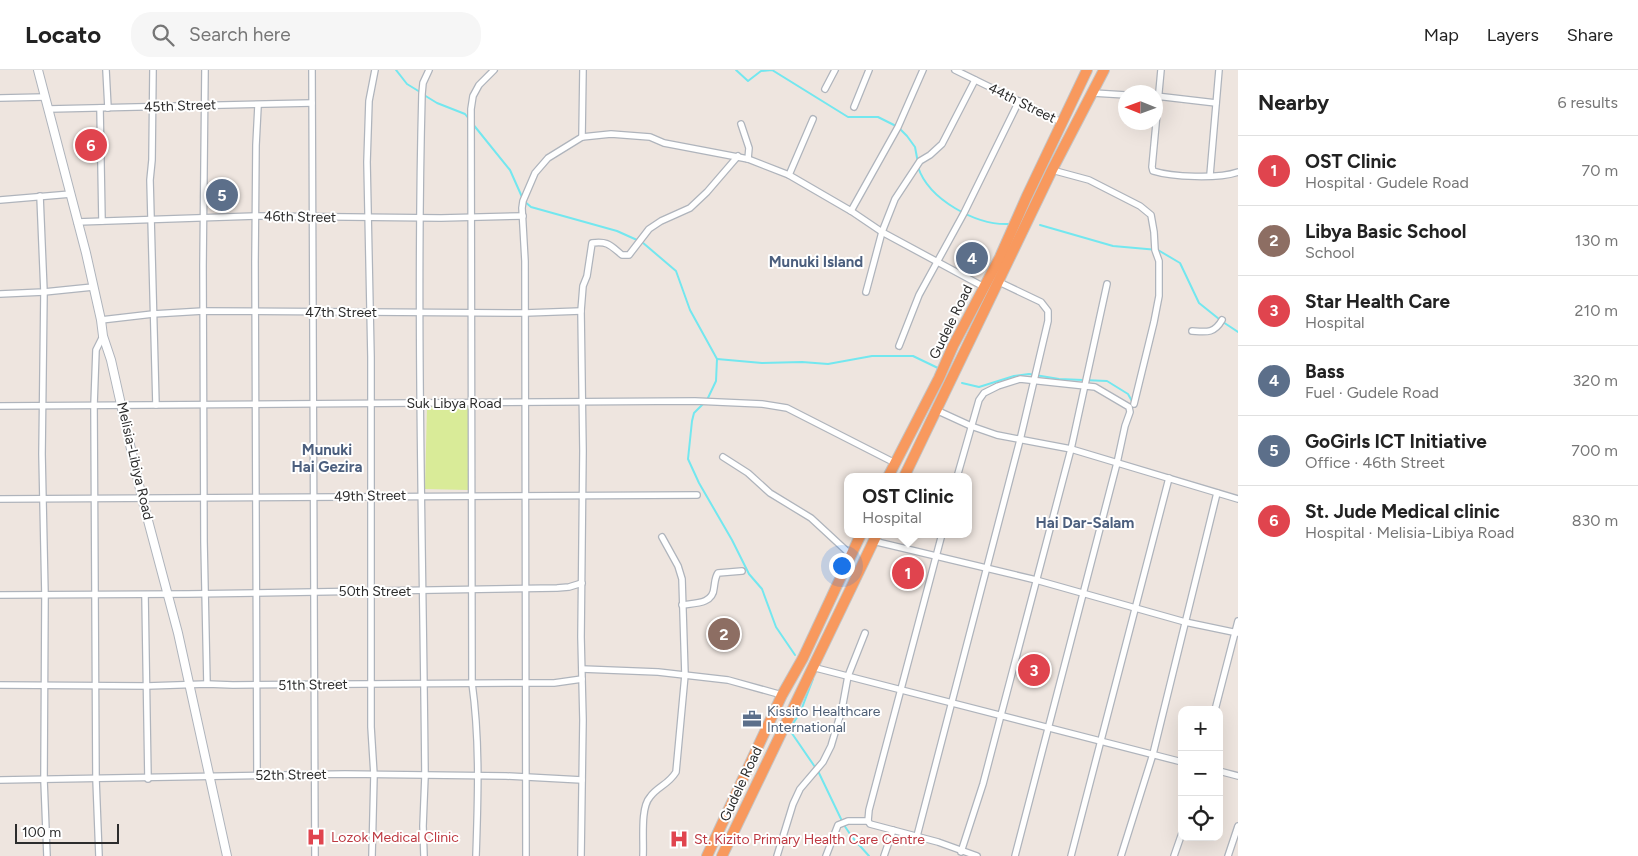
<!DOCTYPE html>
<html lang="en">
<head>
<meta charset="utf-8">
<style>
	:root { --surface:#fff; --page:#f6f6f6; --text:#222; --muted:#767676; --line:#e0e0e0; --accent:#d93025 }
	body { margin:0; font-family:Figtree,sans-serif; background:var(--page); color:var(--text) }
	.controls { position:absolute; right:15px; bottom:15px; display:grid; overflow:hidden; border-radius:10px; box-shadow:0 5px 20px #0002 }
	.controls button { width:45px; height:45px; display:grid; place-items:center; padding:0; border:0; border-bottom:1px solid var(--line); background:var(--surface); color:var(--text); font:25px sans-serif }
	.compass { position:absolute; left:1118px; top:15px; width:45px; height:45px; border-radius:50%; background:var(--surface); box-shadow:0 5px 20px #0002; rotate:271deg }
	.scale { position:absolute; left:15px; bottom:12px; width:104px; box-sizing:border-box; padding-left:5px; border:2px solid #2c2c2c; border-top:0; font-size:14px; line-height:18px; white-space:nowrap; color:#2c2c2c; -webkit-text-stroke:4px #fff; paint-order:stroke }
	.you { position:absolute; left:841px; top:495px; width:18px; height:18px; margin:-12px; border:4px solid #fff; border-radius:50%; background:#1a73e8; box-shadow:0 0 0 8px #1a73e833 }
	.badge { display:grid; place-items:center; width:32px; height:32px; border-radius:50%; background:var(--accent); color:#fff; font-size:16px; font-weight:700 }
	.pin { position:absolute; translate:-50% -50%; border:2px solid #fff; box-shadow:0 1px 5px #0006 }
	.popup { position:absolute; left:844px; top:403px; width:128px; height:65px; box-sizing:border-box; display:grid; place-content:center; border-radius:10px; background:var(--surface); filter:drop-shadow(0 1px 4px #0005); font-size:16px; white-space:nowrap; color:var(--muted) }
	.popup b { font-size:19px; color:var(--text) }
	.popup::after { content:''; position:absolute; left:50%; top:100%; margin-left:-10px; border:10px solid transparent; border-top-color:var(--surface) }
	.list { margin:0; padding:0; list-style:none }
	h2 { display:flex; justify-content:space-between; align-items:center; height:65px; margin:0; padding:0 20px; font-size:21px }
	h2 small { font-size:16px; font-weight:400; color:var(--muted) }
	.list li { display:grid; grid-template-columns:32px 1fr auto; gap:15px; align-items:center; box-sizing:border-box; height:70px; padding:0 20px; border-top:1px solid var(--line) }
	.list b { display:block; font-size:19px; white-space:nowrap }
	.list p { margin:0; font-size:16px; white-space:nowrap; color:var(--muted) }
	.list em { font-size:16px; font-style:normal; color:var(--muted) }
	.icon { flex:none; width:28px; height:28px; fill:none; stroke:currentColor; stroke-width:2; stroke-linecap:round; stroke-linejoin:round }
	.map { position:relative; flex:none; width:1238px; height:786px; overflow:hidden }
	header { display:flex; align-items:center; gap:30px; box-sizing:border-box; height:70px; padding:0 25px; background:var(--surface); border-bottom:1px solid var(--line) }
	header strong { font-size:24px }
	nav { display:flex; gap:28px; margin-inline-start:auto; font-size:18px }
	.search { width:350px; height:45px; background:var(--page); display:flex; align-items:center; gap:12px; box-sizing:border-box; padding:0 18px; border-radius:20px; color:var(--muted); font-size:19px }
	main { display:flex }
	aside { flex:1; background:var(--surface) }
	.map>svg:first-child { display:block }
	.pitch { fill:#d9eb98 }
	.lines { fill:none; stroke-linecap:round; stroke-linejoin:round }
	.stream { stroke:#73e7ef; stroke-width:2 }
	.minor-casing { stroke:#afb4bc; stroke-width:8 }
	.secondary-casing { stroke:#afb4bc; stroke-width:10 }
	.trunk-casing { stroke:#c4c4c4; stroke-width:12 }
	.minor { stroke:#fff; stroke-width:5.5 }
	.secondary { stroke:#fff; stroke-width:8 }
	.trunk { stroke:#f8995e; stroke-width:10 }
	.labels { text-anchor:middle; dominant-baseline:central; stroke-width:4; stroke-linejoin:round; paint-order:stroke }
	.street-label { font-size:14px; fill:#2c2c2c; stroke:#fff }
	.service-label { font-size:14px; fill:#4e5e75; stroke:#fff; text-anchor:start }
	.health-label { font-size:14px; fill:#be3a42; stroke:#fff; text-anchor:start }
	.neighbourhood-label { font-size:15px; font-weight:bold; fill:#4c5f7e; stroke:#fff }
</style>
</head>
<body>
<header>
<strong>Locato</strong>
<div class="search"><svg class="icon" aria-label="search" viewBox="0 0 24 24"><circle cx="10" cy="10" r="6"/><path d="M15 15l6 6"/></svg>Search here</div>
<nav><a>Map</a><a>Layers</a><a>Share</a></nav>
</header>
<main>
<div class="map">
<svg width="1238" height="786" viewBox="0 0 1238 786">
	<rect width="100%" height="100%" fill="#eee5df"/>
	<polygon class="pitch" points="427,336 470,337 468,420 425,419"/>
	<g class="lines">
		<g class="stream">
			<polyline points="396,0 407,14 420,22"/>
			<polyline points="736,0 748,11 761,1 772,0 848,47 878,47 898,57 907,66 915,77 918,93"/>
			<polyline points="424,25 437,33 465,44 469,49"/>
			<polyline points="472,53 510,100 522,127"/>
			<path d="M 918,97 C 929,130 976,155 1008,154"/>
			<polyline points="524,131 531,137 617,161 637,170"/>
			<polyline points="1040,155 1113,176 1158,180 1180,193 1199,233 1219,249"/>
			<polyline points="642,172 676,201 690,240 717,289 716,311 707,330"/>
			<polyline points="1223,252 1238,262"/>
			<polyline points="717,289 762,293 802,292 828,294 872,286 913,286 940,299"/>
			<polyline points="962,313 979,317 1014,306 1029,304 1059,309 1107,311 1128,324 1133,333"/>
			<polyline points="704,333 694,343 692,351 688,389 699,413 732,470 749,504 762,519 776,557 795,585"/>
			<polyline points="813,609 800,643 792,655 791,662 815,697"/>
			<polyline points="818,701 842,751"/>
			<polyline points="844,755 852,767 869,786"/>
		</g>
		<g class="minor-casing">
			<g id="minor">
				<polyline points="106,0 108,38"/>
				<polyline points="153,0 152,90 150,110 156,335"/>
				<polyline points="205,0 203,196 204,472 207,614"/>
				<polyline points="312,0 315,786"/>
				<polyline points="955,0 1063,53"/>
				<path d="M 1161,0 L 1152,97 L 1153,101 C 1172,107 1218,109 1238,102"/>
				<polyline points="825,19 835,0"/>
				<polyline points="1093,23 1126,25"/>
				<polyline points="1156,26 1216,33"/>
				<polyline points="0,28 45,27"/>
				<polyline points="854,37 869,0"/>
				<polyline points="100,38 102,151"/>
				<polyline points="49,39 312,33"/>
				<polyline points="741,54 749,78 748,89"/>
				<polyline points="582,67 583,0"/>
				<polyline points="1052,100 1089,110 1140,136 1151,145 1154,162 1155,180 1159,191 1159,226 1154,252 1134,334"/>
				<polyline points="789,105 813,49"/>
				<polyline points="1210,105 1219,0"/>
				<polyline points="40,126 44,222 42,384 45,525 44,710 47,786"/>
				<polyline points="0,130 71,124"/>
				<polyline points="851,141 898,57 923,0"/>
				<polyline points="77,152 256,146 441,148 523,146"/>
				<polyline points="866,222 882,162 895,129 920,91 930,85 942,74 975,10"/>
				<polyline points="0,224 44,222 93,217"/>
				<polyline points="101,250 153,244 203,241 525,243 581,241"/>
				<path d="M 1192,261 C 1206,262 1214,264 1222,250"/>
				<polyline points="899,276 919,225 964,143 1019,31"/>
				<polyline points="0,336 695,331 762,334 787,338 895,393"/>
				<polyline points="936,340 971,356 997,365 1071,379 1238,429"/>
				<polyline points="723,387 748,403 770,423 811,448 851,485"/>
				<polyline points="957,407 979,330 984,323 998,316 1020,309 1095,317 1129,337 1130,342 1125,356 1117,393 1015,786"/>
				<polyline points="0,429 697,425"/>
				<polyline points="942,464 869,740 868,751 870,754 938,772 977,786"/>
				<polyline points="873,471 1036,510 1185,552 1238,563"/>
				<polyline points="0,525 188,524 557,518 569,517 582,513"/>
				<polyline points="145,525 148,709"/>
				<path d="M 682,535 C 695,533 713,534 714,518 C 715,512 715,507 718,503 L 742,501"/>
				<polyline points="812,597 1182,692"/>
				<polyline points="582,599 658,602 728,610 782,625"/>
				<polyline points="0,615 147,616 207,614 233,615 525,613 554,613 582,609"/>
				<polyline points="1215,640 1238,551"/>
				<polyline points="1219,701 1238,706"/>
				<polyline points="257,705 255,192 256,75 258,36"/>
				<polyline points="0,710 345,704 506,706 582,710"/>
				<polyline points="917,766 1020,370 1048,251 1048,241 1041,232 999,212"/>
				<polyline points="961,782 983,714 1001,645 1071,379 1107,214"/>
				<polyline points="99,786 96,709 94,335 96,280 103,266"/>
				<polyline points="372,786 374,705 371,657 371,287 367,92 369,31 375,0"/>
				<path d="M 424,786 L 423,756 L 425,706 C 423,478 416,251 422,24 L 423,13 L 429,0"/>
				<path d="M 476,786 C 478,729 480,670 472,613 L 471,39 L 473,26 L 479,15 L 494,0"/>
				<polyline points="526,786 525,191 522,138 523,131 535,103 548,88 582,67 611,64 650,67 664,73 748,89 789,105 851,141 882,162 984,217"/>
				<path d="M 581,786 L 583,650 L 581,567 L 583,381 L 581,241 L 583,216 L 587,206 L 592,173 C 608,171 610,175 622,185 L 629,185 L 649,159 L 661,151 L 690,138 L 707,122 L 738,86"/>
				<path d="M 643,786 C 644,771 640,738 650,727 C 658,716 668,715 676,702 L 685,605 L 682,509 L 678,496 L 662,467"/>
				<polyline points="777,786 793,734 800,719 823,692 831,676 842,639 848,606 865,563"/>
				<polyline points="826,786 838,755 848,751 868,751"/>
				<polyline points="884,786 893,760"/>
				<polyline points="1071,786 1169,408"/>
				<polyline points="1121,786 1153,684 1217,423"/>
				<polyline points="1174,786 1182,763"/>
				<polyline points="1228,786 1238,756"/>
			</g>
		</g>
		<g class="secondary-casing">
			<polyline id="secondary" points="38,0 86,183 101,250 103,266 111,290 142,428 178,563 227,786"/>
		</g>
		<g class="trunk-casing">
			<g id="trunk">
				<polyline points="888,407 939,308 953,276 1000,187 1027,126 1087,0"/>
				<polyline points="904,407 1052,100 1104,0"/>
				<polyline points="707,786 782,625 803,588 861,464"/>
				<polyline points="722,786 877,464"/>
			</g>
		</g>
		<use href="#minor" class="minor"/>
		<use href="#secondary" class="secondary"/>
		<use href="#trunk" class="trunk"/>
	</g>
	<defs>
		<g id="office-bare" transform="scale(1.5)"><path d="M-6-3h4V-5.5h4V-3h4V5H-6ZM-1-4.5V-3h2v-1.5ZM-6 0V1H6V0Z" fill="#5c6f8a" stroke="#fff" stroke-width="2.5" paint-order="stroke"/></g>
		<g id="hospital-bare" transform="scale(1.5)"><path d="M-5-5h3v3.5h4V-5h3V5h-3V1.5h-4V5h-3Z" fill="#e0444e" stroke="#fff" stroke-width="2.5" paint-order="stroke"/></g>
	</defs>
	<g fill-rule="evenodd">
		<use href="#office-bare" x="752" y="649"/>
		<use href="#hospital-bare" x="316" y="767"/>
		<use href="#hospital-bare" x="679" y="769"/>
	</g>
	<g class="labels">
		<g class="street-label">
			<text transform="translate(1022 33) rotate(26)">44th Street</text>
			<text transform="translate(180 36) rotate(-2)">45th Street</text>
			<text transform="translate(300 147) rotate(1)">46th Street</text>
			<text x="341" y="242">47th Street</text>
			<text transform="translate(951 252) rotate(-64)">Gudele Road</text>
			<text x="454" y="333">Suk Libya Road</text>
			<text transform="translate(135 391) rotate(77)">Melisia-Libiya Road</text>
			<text transform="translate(370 426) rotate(-1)">49th Street</text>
			<text x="375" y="521">50th Street</text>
			<text transform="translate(313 615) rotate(-1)">51th Street</text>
			<text transform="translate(291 705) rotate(-1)">52th Street</text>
			<text transform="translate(741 714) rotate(-65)">Gudele Road</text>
		</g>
		<g class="service-label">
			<text x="767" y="641">Kissito Healthcare<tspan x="767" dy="16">International</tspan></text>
		</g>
		<g class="health-label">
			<text x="331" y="767">Lozok Medical Clinic</text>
			<text x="694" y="769">St. Kizito Primary Health Care Centre</text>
		</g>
		<g class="neighbourhood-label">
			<text x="816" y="192">Munuki Island</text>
			<text x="327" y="380">Munuki<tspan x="327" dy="17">Hai Gezira</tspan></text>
			<text x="1085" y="453">Hai Dar-Salam</text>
		</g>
	</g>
</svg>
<div class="controls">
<button>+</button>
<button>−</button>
<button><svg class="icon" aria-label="locate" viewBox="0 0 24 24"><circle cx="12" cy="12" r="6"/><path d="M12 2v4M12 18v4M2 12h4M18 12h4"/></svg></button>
</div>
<svg class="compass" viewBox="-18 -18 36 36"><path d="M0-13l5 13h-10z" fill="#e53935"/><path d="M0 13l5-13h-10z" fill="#767676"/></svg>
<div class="scale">100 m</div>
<div class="you"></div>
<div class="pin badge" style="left:908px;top:503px;background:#e0444e">1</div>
<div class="popup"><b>OST Clinic</b>Hospital</div>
<div class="pin badge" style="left:724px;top:564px;background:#8d6e63">2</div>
<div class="pin badge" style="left:1034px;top:600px;background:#e0444e">3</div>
<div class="pin badge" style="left:972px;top:188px;background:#5c6f8a">4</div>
<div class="pin badge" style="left:222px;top:125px;background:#5c6f8a">5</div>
<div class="pin badge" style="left:91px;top:75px;background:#e0444e">6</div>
</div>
<aside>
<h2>Nearby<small>6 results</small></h2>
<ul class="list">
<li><span class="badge" style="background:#e0444e">1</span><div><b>OST Clinic</b><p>Hospital · Gudele Road</p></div><em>70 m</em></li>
<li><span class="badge" style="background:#8d6e63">2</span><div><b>Libya Basic School</b><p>School</p></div><em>130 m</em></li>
<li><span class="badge" style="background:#e0444e">3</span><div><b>Star Health Care</b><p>Hospital</p></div><em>210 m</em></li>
<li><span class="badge" style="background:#5c6f8a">4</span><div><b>Bass</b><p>Fuel · Gudele Road</p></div><em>320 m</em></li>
<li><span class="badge" style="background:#5c6f8a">5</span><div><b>GoGirls ICT Initiative</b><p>Office · 46th Street</p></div><em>700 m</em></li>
<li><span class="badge" style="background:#e0444e">6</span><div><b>St. Jude Medical clinic</b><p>Hospital · Melisia-Libiya Road</p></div><em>830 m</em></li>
</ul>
</aside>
</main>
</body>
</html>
